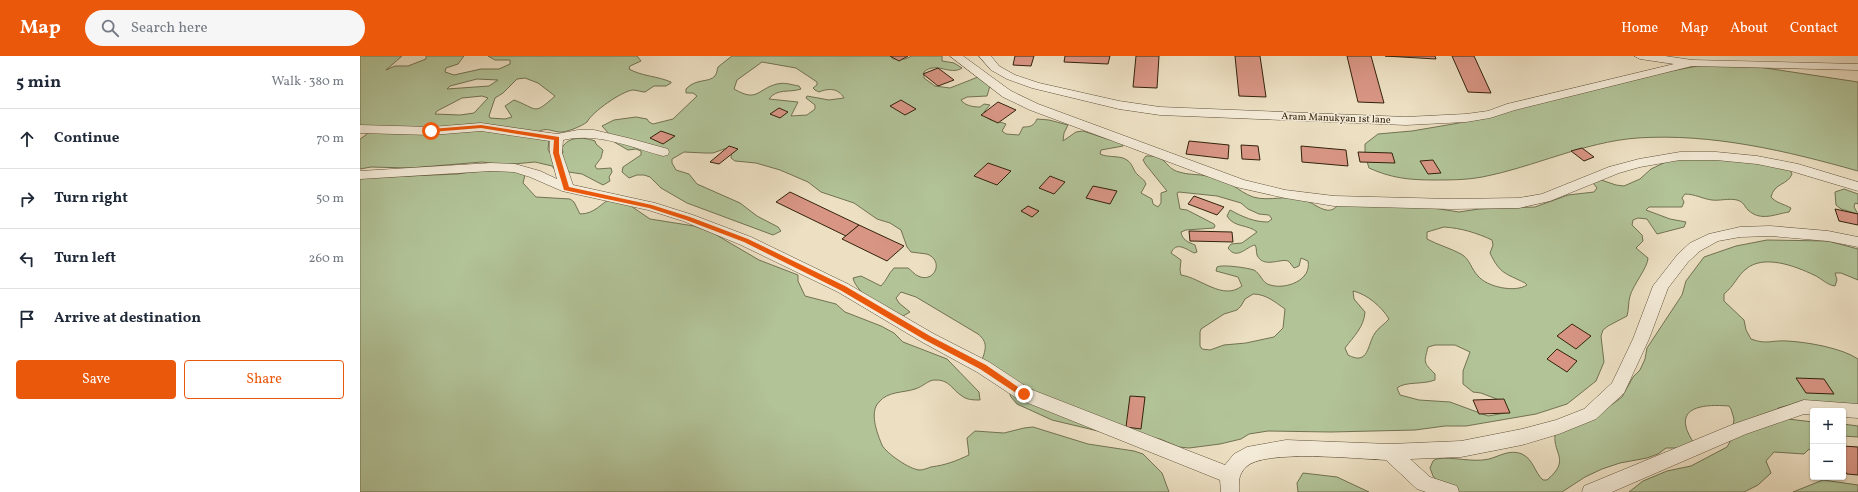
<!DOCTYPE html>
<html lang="en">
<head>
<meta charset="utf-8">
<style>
	:root { --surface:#fff; --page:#f6f6f7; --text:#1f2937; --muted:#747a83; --line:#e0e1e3; --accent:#ea580c }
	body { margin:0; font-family:Vollkorn,serif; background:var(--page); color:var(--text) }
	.controls { position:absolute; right:12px; bottom:12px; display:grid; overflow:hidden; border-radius:4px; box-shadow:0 1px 3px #0004 }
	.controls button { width:36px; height:36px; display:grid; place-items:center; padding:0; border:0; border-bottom:1px solid var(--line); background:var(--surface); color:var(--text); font:20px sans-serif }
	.stop { position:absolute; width:12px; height:12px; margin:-9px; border:3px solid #ea580c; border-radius:50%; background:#fff }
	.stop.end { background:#ea580c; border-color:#fff; box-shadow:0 1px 4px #0008 }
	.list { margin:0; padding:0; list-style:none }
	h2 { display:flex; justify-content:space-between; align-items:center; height:52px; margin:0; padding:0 16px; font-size:17px }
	h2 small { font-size:13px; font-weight:400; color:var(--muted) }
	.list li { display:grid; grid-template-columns:26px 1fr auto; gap:12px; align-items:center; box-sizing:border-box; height:60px; padding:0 16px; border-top:1px solid var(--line) }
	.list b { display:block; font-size:15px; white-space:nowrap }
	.list em { font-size:13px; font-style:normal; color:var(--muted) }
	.actions { display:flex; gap:8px; padding:12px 16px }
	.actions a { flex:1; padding:9px 0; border:1px solid var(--accent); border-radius:4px; text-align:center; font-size:14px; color:var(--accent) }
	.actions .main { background:var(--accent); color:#fff }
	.icon { flex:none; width:22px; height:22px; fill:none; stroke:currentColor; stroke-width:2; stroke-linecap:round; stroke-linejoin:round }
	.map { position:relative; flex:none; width:1498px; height:436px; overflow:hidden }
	header { display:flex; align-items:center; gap:24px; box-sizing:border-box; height:56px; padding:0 20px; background:var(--accent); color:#fff }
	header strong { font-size:19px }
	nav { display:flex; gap:22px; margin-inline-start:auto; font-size:14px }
	.search { width:280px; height:36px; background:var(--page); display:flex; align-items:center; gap:10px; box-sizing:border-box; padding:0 14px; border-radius:22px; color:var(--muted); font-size:15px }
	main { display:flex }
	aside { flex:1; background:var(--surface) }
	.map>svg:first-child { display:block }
	.green { fill:#b2c398; stroke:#727252; fill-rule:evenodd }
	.building { fill:#d89584; stroke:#32220b }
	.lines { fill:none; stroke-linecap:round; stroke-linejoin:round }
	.minor-casing { stroke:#605139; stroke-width:1 }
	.minor { fill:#f3ead7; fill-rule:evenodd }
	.route { fill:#ea580c }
	.labels { text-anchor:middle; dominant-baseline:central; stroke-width:3; stroke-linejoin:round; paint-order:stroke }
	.far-street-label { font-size:10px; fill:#32220b; stroke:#f3ead7 }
</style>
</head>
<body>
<header>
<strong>Map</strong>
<div class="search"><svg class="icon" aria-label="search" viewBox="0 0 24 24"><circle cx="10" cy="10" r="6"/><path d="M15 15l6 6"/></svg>Search here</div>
<nav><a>Home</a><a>Map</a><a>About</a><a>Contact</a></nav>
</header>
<main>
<aside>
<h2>5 min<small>Walk · 380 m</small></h2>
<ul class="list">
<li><svg class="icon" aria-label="ahead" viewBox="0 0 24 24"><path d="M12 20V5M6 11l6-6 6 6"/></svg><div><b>Continue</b></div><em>70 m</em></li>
<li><svg class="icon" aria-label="right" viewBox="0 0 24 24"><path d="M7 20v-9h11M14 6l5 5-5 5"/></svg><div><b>Turn right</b></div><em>50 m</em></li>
<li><svg class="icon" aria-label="left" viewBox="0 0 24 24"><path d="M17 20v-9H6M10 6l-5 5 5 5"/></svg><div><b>Turn left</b></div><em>260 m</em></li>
<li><svg class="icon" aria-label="arrive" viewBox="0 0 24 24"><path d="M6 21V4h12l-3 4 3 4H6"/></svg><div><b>Arrive at destination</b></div></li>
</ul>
<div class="actions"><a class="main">Save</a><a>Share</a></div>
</aside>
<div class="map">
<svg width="1498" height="436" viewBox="0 0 1498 436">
	<rect width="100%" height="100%" fill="#ecdfc2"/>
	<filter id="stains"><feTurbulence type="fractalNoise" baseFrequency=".005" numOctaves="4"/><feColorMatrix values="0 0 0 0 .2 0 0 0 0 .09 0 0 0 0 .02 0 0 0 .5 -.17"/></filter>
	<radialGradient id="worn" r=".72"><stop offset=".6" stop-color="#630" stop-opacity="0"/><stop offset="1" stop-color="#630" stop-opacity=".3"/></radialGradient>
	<g class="green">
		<path d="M 0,0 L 42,0 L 26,14 L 35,10 L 48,10 L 66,3 L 66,0 L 104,0 L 98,8 L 86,12 L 85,16 L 94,19 L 121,13 L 139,13 L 150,8 L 150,4 L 135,4 L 128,0 L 277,0 L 281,5 L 270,10 L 269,13 C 281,20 297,20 311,26 L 311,27 L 306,30 L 294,30 L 285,36 C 281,36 277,34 273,34 C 262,35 232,56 227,66 C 222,70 206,77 199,76 C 190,75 187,71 177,76 L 189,83 L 188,94 L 193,100 L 201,100 L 203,96 L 202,92 C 208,80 224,81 235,85 L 236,88 L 243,94 L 241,102 L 235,110 L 237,113 L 251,112 L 252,116 L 249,121 L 250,125 L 243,129 L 222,118 L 195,114 L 192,110 L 175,106 L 143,109 L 122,106 L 50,112 L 11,111 L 0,113 L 0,83 L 6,79 L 8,76 L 0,74 ZM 165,22 L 178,27 L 195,40 C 173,60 178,53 154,44 L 145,50 L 152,61 L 145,63 L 130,62 L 129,60 L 135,42 L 143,37 L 157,23 ZM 117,23 L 138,24 L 129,30 L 87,33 L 90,30 ZM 122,40 L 128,42 L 114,57 L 100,59 L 75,58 L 77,55 L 102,42 Z"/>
		<path d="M 372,0 L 531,0 L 533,3 L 545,3 L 552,0 L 582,0 L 582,5 L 594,7 L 602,12 C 590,20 576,5 564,16 L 564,22 L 575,30 L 590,32 L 618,21 L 630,30 L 627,40 L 607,41 L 601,44 C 605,50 614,51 620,51 L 624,48 L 630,49 L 624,56 C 627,67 637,64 646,68 L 642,75 L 646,78 L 659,79 L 663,71 C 670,71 674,70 677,63 L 689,64 L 708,69 L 704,77 L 703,85 L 716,76 L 723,75 L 747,83 L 761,86 L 763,90 L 741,94 L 740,98 C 748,102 760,99 767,104 C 773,108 773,115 778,119 C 782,123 784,123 786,128 L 781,137 L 792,143 L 793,148 L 798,151 L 801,147 L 801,137 L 807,135 L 786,109 L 783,104 L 786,100 C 808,99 804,112 819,116 C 828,119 838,118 847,120 C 854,121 866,125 872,129 C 880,134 885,138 893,141 C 910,146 928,138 945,144 C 956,148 970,163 979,147 L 1060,150 L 1099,156 L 1119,153 L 1175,151 L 1208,139 L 1234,136 L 1237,132 L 1233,127 L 1241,124 L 1256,129 L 1264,130 L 1280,123 L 1291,113 L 1314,102 L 1371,102 L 1430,114 L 1432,118 C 1428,129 1414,127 1411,141 C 1416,147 1424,148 1431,152 L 1429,156 C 1415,158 1401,166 1388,154 C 1384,150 1384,146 1377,144 C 1369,142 1360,145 1352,144 C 1343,143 1335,138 1325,138 L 1322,142 L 1324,146 L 1322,151 L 1289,151 L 1286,154 L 1310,163 L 1326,166 L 1324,171 L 1297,178 L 1287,163 L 1278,162 L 1273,164 L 1272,169 L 1282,179 L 1283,185 L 1276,192 L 1288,202 C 1288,211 1273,229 1270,240 C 1268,247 1269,253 1267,260 L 1248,270 L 1243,274 L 1241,280 L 1244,306 L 1236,325 L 1207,348 L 1176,358 L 1106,370 L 1085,370 L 1055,374 L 971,376 L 908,375 L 889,378 L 881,383 L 860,388 L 829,392 L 819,391 L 800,383 L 762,375 L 742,376 L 692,364 L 657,348 L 651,341 L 648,334 L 622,304 C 626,293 628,286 618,278 L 556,241 L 541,236 L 536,242 L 539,247 L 550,256 L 543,260 C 527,252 497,240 493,222 L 501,220 L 521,230 C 527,224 528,218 534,212 L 548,212 C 551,214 555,219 558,220 C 574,228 585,205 567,198 C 562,197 556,197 551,196 L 547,191 L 541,174 L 530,167 L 517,163 L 494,147 L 461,136 L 448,126 L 420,114 L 396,107 L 375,105 L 371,102 L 372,93 L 367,92 L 353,97 L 345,97 L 324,96 L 312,103 L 312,107 L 316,114 L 329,118 L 337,128 L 380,147 L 397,160 L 418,171 L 421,175 L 413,179 L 327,147 L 301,132 L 290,121 L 284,119 L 277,119 L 269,122 L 262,116 L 263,111 L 281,99 L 281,95 L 276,93 L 268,94 L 249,83 L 250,79 L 242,70 L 254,64 L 276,61 L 287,63 L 289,66 L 293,68 L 313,63 L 337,40 L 333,37 L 326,37 L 326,33 C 336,22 349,27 355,20 C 357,17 357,14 358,11 ZM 402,6 L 436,12 L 457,26 L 457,29 L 453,32 L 455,34 L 459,36 C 469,32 478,32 484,42 L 469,44 L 447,40 L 446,42 L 455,49 L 455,53 L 447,59 L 431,60 L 438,46 L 409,43 C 417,32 429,37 441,33 L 439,30 C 432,29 425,26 417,28 C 397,33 398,47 374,33 L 377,24 ZM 819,136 L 857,140 L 881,147 L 888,153 L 899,158 L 909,159 L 912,163 L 908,166 C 894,166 883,161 870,154 L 867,160 C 874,172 888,168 897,176 L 882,187 L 871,188 L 868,192 C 877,205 887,190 895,189 C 897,192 896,196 897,199 C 903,213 921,202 928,205 C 930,206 932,210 934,212 L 939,210 L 941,202 L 948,205 C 952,224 926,234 910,229 C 902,227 901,218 894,214 C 888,212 862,208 857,211 L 856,215 L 878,221 L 882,230 C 863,245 841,222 821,219 L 820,214 L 821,204 L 811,197 C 816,185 826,193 834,197 L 837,196 L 835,189 C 828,186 822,184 821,176 L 826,174 L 854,172 L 855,170 L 854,168 L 827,154 L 820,153 L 817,137 ZM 1084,171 C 1101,172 1117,177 1132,184 L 1133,189 L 1130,197 C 1140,218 1145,217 1165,227 L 1167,229 C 1155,237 1127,231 1118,220 C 1111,213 1110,203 1101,198 C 1090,192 1078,189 1067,183 L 1067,176 ZM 993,235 C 1007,238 1022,251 1029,263 C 1025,268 1018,272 1015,277 C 1007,289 1009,310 988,299 L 985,292 C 994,280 1004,271 1005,256 L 994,243 ZM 893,238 C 906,238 915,246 925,253 L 923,272 L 914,281 L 886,287 L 864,289 L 850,294 L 842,293 L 840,290 L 840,276 L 841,273 L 864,258 L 877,254 L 881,250 L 885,243 ZM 1075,289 L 1095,289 L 1110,296 L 1103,315 L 1103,328 L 1113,336 L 1121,337 L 1142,345 L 1147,355 L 1145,357 L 1128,360 L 1090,346 L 1059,344 L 1040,339 L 1037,332 C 1046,325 1062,329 1075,324 L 1075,318 C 1063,306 1064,307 1068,291 Z"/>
		<path d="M 1379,8 L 1498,26 L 1498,115 C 1427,95 1352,77 1277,82 C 1224,86 1174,111 1122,121 C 1106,124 1090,124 1073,124 C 1049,124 1031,122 1009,112 L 1005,99 L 1005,88 L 1018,78 L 1052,75 L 1099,67 L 1279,21 L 1343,9 Z"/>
		<path d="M 150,114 L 165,119 L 163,127 L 176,141 L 210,143 L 214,146 L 220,158 C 235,158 241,147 253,141 L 271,150 L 290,163 L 334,170 L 353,177 L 399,204 L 438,219 L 438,225 L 445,240 L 476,248 L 485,256 L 521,270 L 534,277 L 543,286 L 587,303 L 619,336 L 620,344 C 614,344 607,344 602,340 C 592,334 590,323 574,324 C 569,324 562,331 555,333 C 543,337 528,335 519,346 C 509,356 517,377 522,389 C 526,397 550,414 560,414 C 563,414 568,412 571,411 C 586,409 596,405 609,399 L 607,382 L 615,375 L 644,377 L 664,372 L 673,371 L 728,388 L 774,395 L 783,398 L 802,417 L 809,436 L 0,436 L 0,122 L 97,118 L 120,115 Z"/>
		<polygon points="1484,133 1498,138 1498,148 1495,147 1494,151 1498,158 1481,153 1476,149 1475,136"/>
		<path d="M 1407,184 L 1468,185 L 1498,193 L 1498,224 L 1481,217 L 1475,217 L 1477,224 L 1475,230 C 1467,229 1461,222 1454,219 C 1435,210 1404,198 1386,213 C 1378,219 1374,230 1364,238 L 1364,245 L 1384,264 L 1386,274 L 1391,283 C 1407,289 1411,284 1427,285 C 1447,286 1482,292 1498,303 L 1498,350 L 1430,349 L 1418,352 L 1417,355 L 1428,363 L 1453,366 L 1453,392 L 1448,394 L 1444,398 L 1414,396 L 1406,405 L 1411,417 L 1398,429 L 1384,436 L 1269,436 L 1283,425 L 1307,415 L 1331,410 L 1367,391 L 1371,384 L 1374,363 L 1371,353 L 1369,350 C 1355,349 1320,347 1326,371 C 1327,376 1331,382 1334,388 L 1322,392 L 1306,392 L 1298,398 L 1287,402 L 1260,407 L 1242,413 L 1225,421 L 1202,436 L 1095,436 L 1078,426 L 1073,420 L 1070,412 L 1073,405 L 1076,403 C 1093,400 1112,407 1129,403 C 1140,400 1150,393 1162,398 C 1174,404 1174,416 1183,424 L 1187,424 C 1211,404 1193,398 1195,379 L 1238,359 L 1262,341 L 1273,321 L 1280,314 L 1285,303 L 1287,292 L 1322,239 L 1326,225 L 1344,201 L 1376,190 Z"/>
		<polygon points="1483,368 1498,370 1498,381 1483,380"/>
		<polygon points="943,417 977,421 1009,436 938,436 937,427"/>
		<polygon points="1463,424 1498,429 1498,436 1433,436"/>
	</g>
	<g class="building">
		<polygon points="530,0 548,0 539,5"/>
		<polygon points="655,0 674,0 671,10 653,9"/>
		<polygon points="705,0 750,0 748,8 704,6"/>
		<polygon points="776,0 799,0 797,32 773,31"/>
		<polygon points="875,0 900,0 906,41 879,40"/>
		<polygon points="987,0 1011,0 1024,47 998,46"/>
		<polygon points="1075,0 1076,3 1025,0"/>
		<polygon points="1092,0 1114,0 1131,37 1108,36"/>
		<polygon points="578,12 594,24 578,30 563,18"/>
		<polygon points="541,44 556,53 545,59 530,50"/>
		<polygon points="638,46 656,54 638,67 621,59"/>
		<polygon points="419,52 428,56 420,62 410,58"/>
		<polygon points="301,75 315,80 303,88 290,82"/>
		<polygon points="829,85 869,89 868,103 826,98"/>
		<polygon points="881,89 898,90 900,104 882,103"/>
		<polygon points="369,90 378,93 359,108 350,106"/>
		<polygon points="941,90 986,94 988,110 942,106"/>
		<polygon points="1222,92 1234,101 1224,105 1211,95"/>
		<polygon points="998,96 1032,97 1035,107 1000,106"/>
		<polygon points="1073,104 1081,117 1068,118 1060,105"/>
		<polygon points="628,107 651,115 637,129 614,120"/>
		<polygon points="690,120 705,126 694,138 679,132"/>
		<polygon points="733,130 757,135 750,148 726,142"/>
		<polygon points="430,136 499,169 486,180 416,146"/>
		<polygon points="834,140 864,151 857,159 828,148"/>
		<polygon points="668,150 679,155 672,161 661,155"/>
		<polygon points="1475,153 1498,158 1498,169 1479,165"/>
		<polygon points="499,169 544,190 527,205 482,183"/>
		<polygon points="829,175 872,176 873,186 830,185"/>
		<polygon points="1212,268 1231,280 1216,293 1197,280"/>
		<polygon points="1197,293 1217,305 1207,316 1187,303"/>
		<polygon points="1436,322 1464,323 1474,338 1446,337"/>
		<polygon points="770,340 785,341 781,373 766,371"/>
		<polygon points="1144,343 1150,357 1119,358 1113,344"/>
		<polygon points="1483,390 1498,391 1498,419 1487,418 1483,413"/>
	</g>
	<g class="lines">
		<g class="minor-casing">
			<g id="minor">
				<polygon points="590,0 603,0 651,35 678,48 884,124 925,134 974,140 1091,143 1159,142 1182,138 1249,111 1279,103 1320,96 1356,96 1397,100 1438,108 1498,126 1498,135 1431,115 1397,108 1356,104 1320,104 1280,111 1259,117 1190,145 1159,152 1091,153 974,150 925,142 876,131 670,54 643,41"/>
				<polygon points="619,0 631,0 639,10 655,19 679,27 759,45 800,51 1046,61 1106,58 1128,55 1147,48 1314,8 1280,3 1274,0 1305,0 1332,4 1498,8 1498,14 1332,10 1155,54 1130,62 1106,66 1046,69 800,59 759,53 672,32 647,23 631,14"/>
				<path d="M 121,67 L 197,78 L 218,74 L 234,74 L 268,82 L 308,93 L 309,96 L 308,99 L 303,100 C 270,91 238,76 203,84 L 202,97 L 213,129 L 295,147 L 333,159 L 391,181 L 488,228 L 574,278 L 629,306 L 670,333 L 865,409 L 874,398 L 887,391 L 926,384 L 1030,388 L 1101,385 L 1162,373 L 1196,364 L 1224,353 L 1252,327 L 1273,283 L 1293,230 L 1318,198 L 1330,187 L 1349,178 L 1380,171 L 1410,170 L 1468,175 L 1498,181 L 1498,191 L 1468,185 L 1410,180 L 1380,181 L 1358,185 L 1340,195 L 1328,206 L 1308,232 L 1289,283 L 1264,337 L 1236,363 L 1199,378 L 1162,389 L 1101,401 L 1050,403 L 1070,421 L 1097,430 L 1099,436 L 1066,436 L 1057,433 L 1026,404 C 999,403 903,393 886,411 C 878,419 879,425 879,436 L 861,436 L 860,424 L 658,343 L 617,316 L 562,286 L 478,236 L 381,189 L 323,165 L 288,154 L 202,135 L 170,121 L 154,116 L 131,115 L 0,123 L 0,115 L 131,107 L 155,108 L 180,115 L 197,123 L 190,97 L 190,85 L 121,75 L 71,79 L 0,77 L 0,69 L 71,71 Z"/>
				<polygon points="1444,344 1498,348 1498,362 1483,361 1483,355 1453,355 1453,359 1444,358 1386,378 1252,436 1222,436 1224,430 1374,368"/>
			</g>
		</g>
		<use href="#minor" class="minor"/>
	</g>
	<polygon class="route" points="121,69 199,81 199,97 209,131 292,149 330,161 388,183 485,230 570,280 626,309 668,338 664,341 662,341 620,313 565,284 480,234 384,186 326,164 289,152 204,134 193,97 194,84 121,72 71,76 68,75 71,73"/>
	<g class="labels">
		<g class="far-street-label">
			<text transform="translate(976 62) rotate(2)">Aram Manukyan 1st lane</text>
		</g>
	</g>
	<rect width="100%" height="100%" filter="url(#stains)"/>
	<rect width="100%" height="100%" fill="url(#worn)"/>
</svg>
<div class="controls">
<button>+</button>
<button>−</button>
</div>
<div class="stop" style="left:71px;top:75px"></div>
<div class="stop end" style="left:664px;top:338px"></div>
</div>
</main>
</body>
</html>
